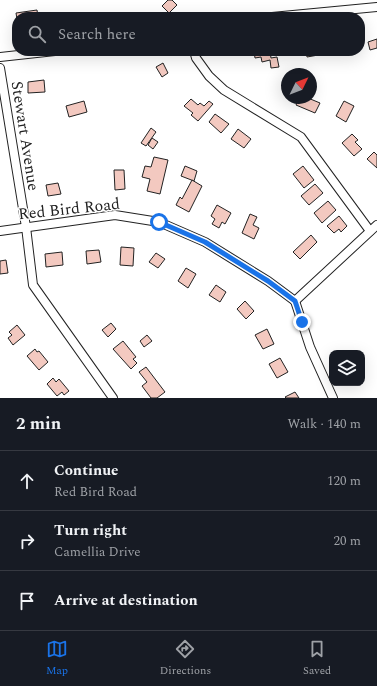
<!DOCTYPE html>
<html lang="en">
<head>
<meta charset="utf-8">
<style>
	:root { --surface:#171b24; --page:#20242c; --text:#f1f3f6; --muted:#9ea1a6; --line:#363941; --accent:#1a73e8 }
	body { margin:0; font-family:Spectral,serif; background:var(--page); color:var(--text) }
	.controls { position:absolute; right:12px; bottom:12px; display:grid; overflow:hidden; border-radius:8px; box-shadow:0 4px 16px #0002 }
	.controls button { width:36px; height:36px; display:grid; place-items:center; padding:0; border:0; border-bottom:1px solid var(--line); background:var(--surface); color:var(--text); font:20px sans-serif }
	.compass { position:absolute; left:281px; top:68px; width:36px; height:36px; border-radius:50%; background:var(--surface); box-shadow:0 4px 16px #0002; rotate:47deg }
	.stop { position:absolute; width:12px; height:12px; margin:-9px; border:3px solid #1a73e8; border-radius:50%; background:#fff }
	.stop.end { background:#1a73e8; border-color:#fff; box-shadow:0 1px 4px #0008 }
	.list { margin:0; padding:0; list-style:none }
	h2 { display:flex; justify-content:space-between; align-items:center; height:52px; margin:0; padding:0 16px; font-size:17px }
	h2 small { font-size:13px; font-weight:400; color:var(--muted) }
	.list li { display:grid; grid-template-columns:26px 1fr auto; gap:12px; align-items:center; box-sizing:border-box; height:60px; padding:0 16px; border-top:1px solid var(--line) }
	.list b { display:block; font-size:15px; white-space:nowrap }
	.list p { margin:0; font-size:13px; white-space:nowrap; color:var(--muted) }
	.list em { font-size:13px; font-style:normal; color:var(--muted) }
	.icon { flex:none; width:22px; height:22px; fill:none; stroke:currentColor; stroke-width:2; stroke-linecap:round; stroke-linejoin:round }
	.map { position:relative; flex:none; width:377px; height:398px; overflow:hidden }
	.search { position:absolute; background:var(--surface); box-shadow:0 4px 16px #0002; left:12px; right:12px; top:12px; height:44px; display:flex; align-items:center; gap:10px; box-sizing:border-box; padding:0 14px; border-radius:16px; color:var(--muted); font-size:15px }
	.sheet { height:232px; background:var(--surface) }
	nav { display:flex; justify-content:space-around; align-items:center; box-sizing:border-box; height:56px; border-top:1px solid var(--line); background:var(--surface); font-size:11px; color:var(--muted) }
	nav a { display:grid; justify-items:center; gap:2px }
	nav .on { color:var(--accent) }
	.map>svg:first-child { display:block }
	.building { fill:#f3c9c0; stroke:#222 }
	.lines { fill:none; stroke-linecap:round; stroke-linejoin:round }
	.minor-casing { stroke:#222; stroke-width:10 }
	.minor { stroke:#fff; stroke-width:8 }
	.route { stroke:#1a73e8; stroke-width:5 }
	.labels { text-anchor:middle; dominant-baseline:central; stroke-width:3; stroke-linejoin:round; paint-order:stroke }
	.street-label { font-size:16px; fill:#222; stroke:#fff }
</style>
</head>
<body>
<div class="map">
<svg width="377" height="398" viewBox="0 0 377 398">
	<rect width="100%" height="100%" fill="#fff"/>
	<g class="building">
		<polygon points="168,0 172,0 177,5 169,13 162,6"/>
		<polygon points="37,10 38,17 17,17 17,19 16,13"/>
		<polygon points="377,39 377,48 370,50 368,42"/>
		<polygon points="254,51 270,51 271,58 277,57 279,67 271,68 270,60 262,62 261,57 255,58"/>
		<polygon points="306,51 323,51 324,54 307,57"/>
		<polygon points="163,63 168,73 162,77 156,67"/>
		<polygon points="44,80 45,92 28,93 28,82"/>
		<polygon points="299,98 308,98 320,103 315,113 296,105"/>
		<polygon points="191,99 198,105 200,103 204,106 209,101 213,104 198,121 191,115 193,113 184,106"/>
		<polygon points="84,101 87,112 69,117 66,106"/>
		<polygon points="344,101 354,106 346,122 336,116"/>
		<polygon points="215,114 229,124 221,133 209,122"/>
		<polygon points="151,128 156,132 146,146 141,143"/>
		<polygon points="238,129 251,139 244,148 231,139"/>
		<polygon points="352,134 358,140 355,142 362,149 354,156 342,143"/>
		<polygon points="152,138 158,142 153,149 148,145"/>
		<polygon points="374,152 377,155 377,168 367,159"/>
		<polygon points="154,157 168,160 160,194 147,191 150,179 142,177 145,166 151,167"/>
		<polygon points="185,166 197,171 194,181 181,176"/>
		<polygon points="303,166 314,180 304,188 293,174"/>
		<polygon points="114,170 124,170 125,189 115,190"/>
		<polygon points="192,180 202,186 189,212 176,205 180,197 182,199"/>
		<polygon points="58,183 61,194 48,196 46,185"/>
		<polygon points="315,184 323,193 309,205 301,196"/>
		<polygon points="328,201 336,210 322,223 314,213"/>
		<polygon points="217,205 231,213 225,224 222,222 219,228 212,224 215,219 211,216"/>
		<polygon points="250,214 257,217 253,225 259,228 254,239 242,233"/>
		<polygon points="339,216 347,226 341,232 339,229 334,233 327,226"/>
		<polygon points="311,235 317,242 300,259 293,252"/>
		<polygon points="121,247 134,248 133,266 120,265"/>
		<polygon points="99,250 101,262 87,264 86,251"/>
		<polygon points="62,252 63,265 46,267 45,254"/>
		<polygon points="156,253 165,259 158,268 149,262"/>
		<polygon points="6,260 8,273 0,274 0,261"/>
		<polygon points="186,268 196,274 188,288 178,281"/>
		<polygon points="216,285 226,292 220,302 209,295"/>
		<polygon points="245,301 254,311 246,319 237,309"/>
		<polygon points="111,323 116,329 108,337 102,330"/>
		<polygon points="17,325 25,335 13,345 8,338 12,335 9,332"/>
		<polygon points="267,329 274,344 263,349 255,335"/>
		<polygon points="147,335 152,341 144,347 140,341"/>
		<polygon points="123,341 136,357 133,359 137,363 131,369 113,349"/>
		<polygon points="35,349 37,352 39,351 48,362 39,370 27,356"/>
		<polygon points="280,358 288,372 277,378 269,364"/>
		<polygon points="146,367 165,392 157,398 151,398 142,386 147,382 139,372"/>
		<polygon points="53,378 56,382 59,379 69,391 64,395 62,392 57,396 47,384"/>
		<polygon points="295,392 299,398 286,398 285,397"/>
	</g>
	<g class="lines">
		<g class="minor-casing">
			<g id="minor">
				<polyline points="272,17 377,7"/>
				<polyline points="194,51 196,58 209,76 224,90 301,137 370,231"/>
				<polyline points="0,57 55,51"/>
				<polyline points="0,68 26,227 33,285 113,398"/>
				<polyline points="0,231 115,215 159,222 205,242 268,281 295,301"/>
				<polyline points="295,301 377,225"/>
				<polyline points="295,301 310,347 333,398"/>
			</g>
		</g>
		<use href="#minor" class="minor"/>
	</g>
	<g class="lines">
		<polyline class="route" points="159,222 205,242 268,281 295,301 302,322"/>
	</g>
	<g class="labels">
		<g class="street-label">
			<text transform="translate(25 136) rotate(81)">Stewart Avenue</text>
			<text transform="translate(69 209) rotate(-6)">Red Bird Road</text>
		</g>
	</g>
</svg>
<div class="controls">
<button><svg class="icon" aria-label="layers" viewBox="0 0 24 24"><path d="M12 4l9 5-9 5-9-5zM3 14l9 5 9-5"/></svg></button>
</div>
<svg class="compass" viewBox="-18 -18 36 36"><path d="M0-13l5 13h-10z" fill="#e53935"/><path d="M0 13l5-13h-10z" fill="#9ea1a6"/></svg>
<div class="stop" style="left:159px;top:222px"></div>
<div class="stop end" style="left:302px;top:322px"></div>
<div class="search"><svg class="icon" aria-label="search" viewBox="0 0 24 24"><circle cx="10" cy="10" r="6"/><path d="M15 15l6 6"/></svg>Search here</div>
</div>
<section class="sheet">
<h2>2 min<small>Walk · 140 m</small></h2>
<ul class="list">
<li><svg class="icon" aria-label="ahead" viewBox="0 0 24 24"><path d="M12 20V5M6 11l6-6 6 6"/></svg><div><b>Continue</b><p>Red Bird Road</p></div><em>120 m</em></li>
<li><svg class="icon" aria-label="right" viewBox="0 0 24 24"><path d="M7 20v-9h11M14 6l5 5-5 5"/></svg><div><b>Turn right</b><p>Camellia Drive</p></div><em>20 m</em></li>
<li><svg class="icon" aria-label="arrive" viewBox="0 0 24 24"><path d="M6 21V4h12l-3 4 3 4H6"/></svg><div><b>Arrive at destination</b></div></li>
</ul>
</section>
<nav>
<a class="on"><svg class="icon" aria-label="map" viewBox="0 0 24 24"><path d="M3 6l6-2 6 2 6-2v14l-6 2-6-2-6 2zM9 4v14M15 6v14"/></svg>Map</a>
<a><svg class="icon" aria-label="directions" viewBox="0 0 24 24"><path d="M12 3l9 9-9 9-9-9zM9 14v-3h6M13 9l2 2-2 2"/></svg>Directions</a>
<a><svg class="icon" aria-label="saved" viewBox="0 0 24 24"><path d="M7 4h10v16l-5-4-5 4z"/></svg>Saved</a>
</nav>
</body>
</html>
